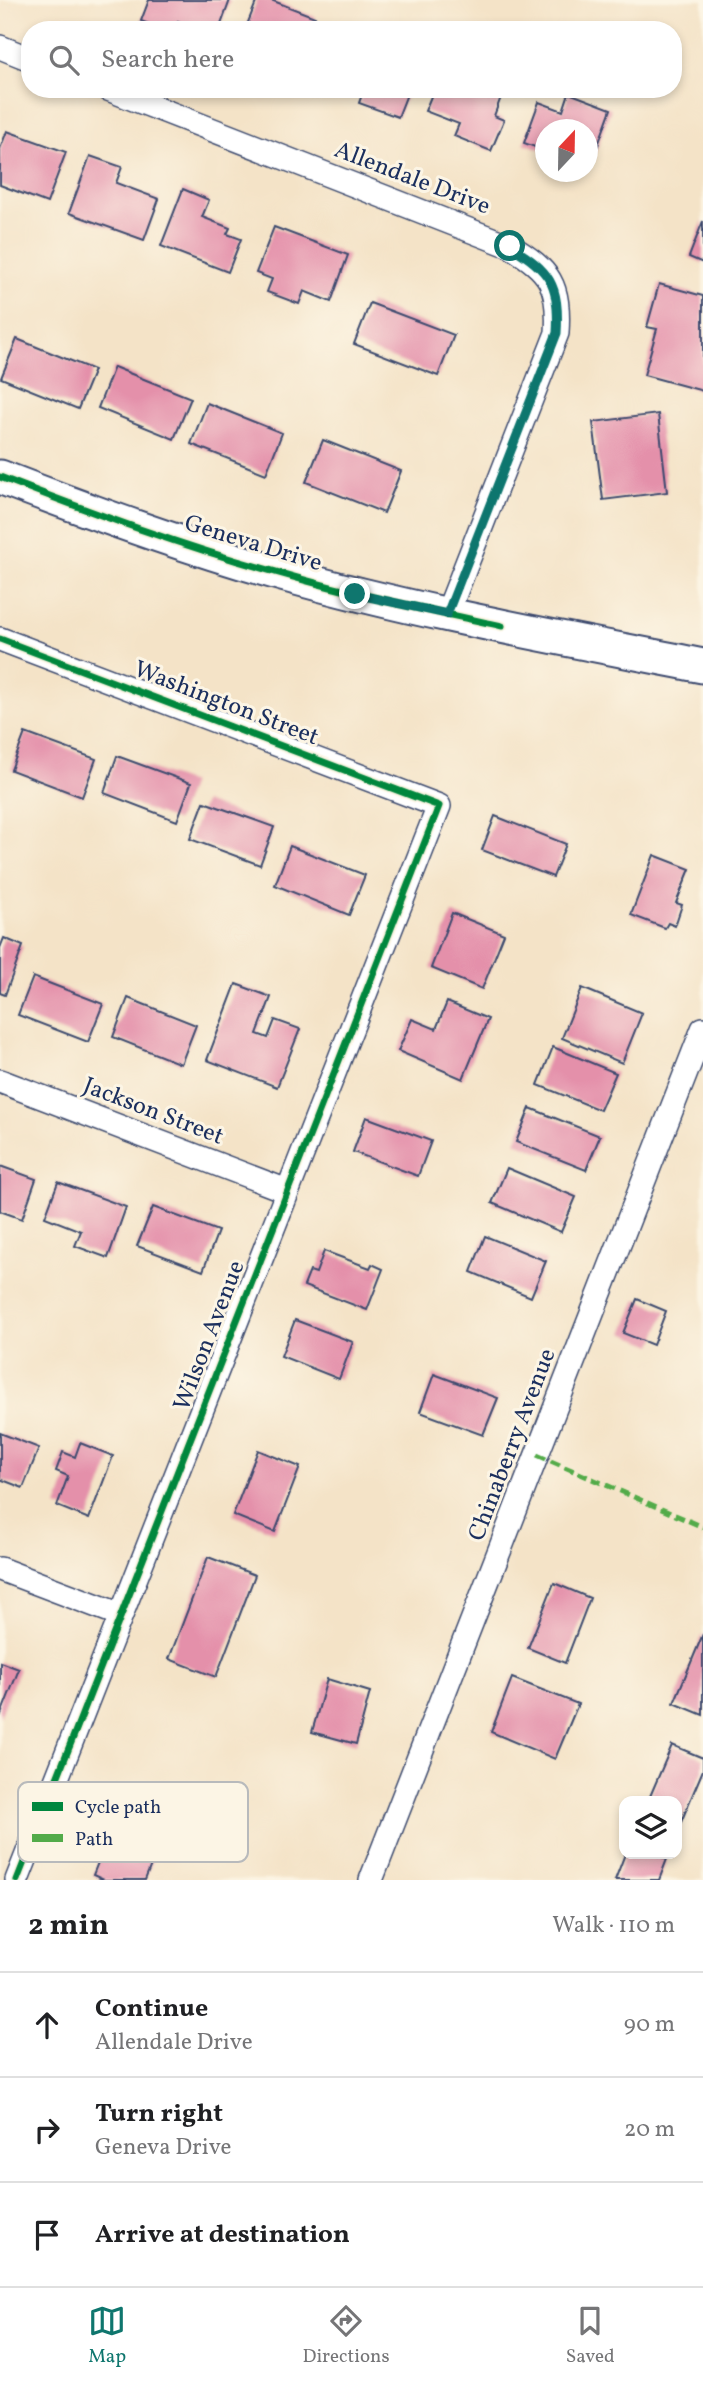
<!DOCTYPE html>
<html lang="en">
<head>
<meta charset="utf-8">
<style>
	:root { --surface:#fff; --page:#f2f2f2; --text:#202124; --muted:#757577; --line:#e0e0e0; --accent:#0f766e }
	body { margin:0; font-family:Vollkorn,serif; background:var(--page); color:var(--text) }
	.controls { position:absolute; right:21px; bottom:21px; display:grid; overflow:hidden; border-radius:14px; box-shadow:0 4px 10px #0003 }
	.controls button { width:63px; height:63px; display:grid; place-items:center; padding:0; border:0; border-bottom:2px solid var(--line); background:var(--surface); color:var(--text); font:35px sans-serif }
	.compass { position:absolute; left:535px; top:119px; width:63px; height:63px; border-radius:50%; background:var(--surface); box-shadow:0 4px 10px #0003; rotate:22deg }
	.stop { position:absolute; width:21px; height:21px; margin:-16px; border:5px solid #0f766e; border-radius:50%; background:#fff }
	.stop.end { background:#0f766e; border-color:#fff; box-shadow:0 2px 7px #0008 }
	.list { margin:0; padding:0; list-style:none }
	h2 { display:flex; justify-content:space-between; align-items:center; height:91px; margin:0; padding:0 28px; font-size:30px }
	h2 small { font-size:23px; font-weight:400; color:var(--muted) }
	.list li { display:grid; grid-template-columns:46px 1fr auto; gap:21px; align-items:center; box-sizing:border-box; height:105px; padding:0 28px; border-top:2px solid var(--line) }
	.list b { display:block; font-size:26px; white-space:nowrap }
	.list p { margin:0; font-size:23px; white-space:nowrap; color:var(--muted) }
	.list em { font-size:23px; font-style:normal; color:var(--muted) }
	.icon { flex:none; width:38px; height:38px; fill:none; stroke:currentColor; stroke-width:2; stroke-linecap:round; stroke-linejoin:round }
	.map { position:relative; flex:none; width:703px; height:1880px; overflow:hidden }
	.search { position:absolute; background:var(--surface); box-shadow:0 4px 10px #0003; left:21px; right:21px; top:21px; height:77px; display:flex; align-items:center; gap:18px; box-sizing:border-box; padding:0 24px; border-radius:28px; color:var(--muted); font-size:26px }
	.sheet { height:406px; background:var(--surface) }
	nav { display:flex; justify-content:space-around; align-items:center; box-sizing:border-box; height:98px; border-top:2px solid var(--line); background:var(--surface); font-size:19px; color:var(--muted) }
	nav a { display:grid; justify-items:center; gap:4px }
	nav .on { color:var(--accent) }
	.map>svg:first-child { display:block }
	.building { fill:#e490aa }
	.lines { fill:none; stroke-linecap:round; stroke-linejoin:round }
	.street-casing { stroke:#3c4a6e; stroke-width:26 }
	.secondary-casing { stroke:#3c4a6e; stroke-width:37 }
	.street { stroke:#fff; stroke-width:23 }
	.secondary { stroke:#fff; stroke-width:33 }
	.quiet { stroke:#52ab49; stroke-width:5; stroke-dasharray:10 5; stroke-linecap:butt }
	.cycleway-casing { stroke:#fcf5e5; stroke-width:11 }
	.cycleway { stroke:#00873e; stroke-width:7 }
	.route { stroke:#0f766e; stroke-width:9 }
	.labels { text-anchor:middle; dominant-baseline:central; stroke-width:6; stroke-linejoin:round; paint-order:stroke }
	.street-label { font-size:24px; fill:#1b2f5e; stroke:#fcf5e5 }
	.key { fill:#fcf5e5; stroke:#b8babc; stroke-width:2 }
	.key-label { font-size:19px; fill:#1b2f5e }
</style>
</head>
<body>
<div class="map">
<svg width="703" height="1880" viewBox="0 0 703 1880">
	<rect width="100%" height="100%" fill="#fcf5e5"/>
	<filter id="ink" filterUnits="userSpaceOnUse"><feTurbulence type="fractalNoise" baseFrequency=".0143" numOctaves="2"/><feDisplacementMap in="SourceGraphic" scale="14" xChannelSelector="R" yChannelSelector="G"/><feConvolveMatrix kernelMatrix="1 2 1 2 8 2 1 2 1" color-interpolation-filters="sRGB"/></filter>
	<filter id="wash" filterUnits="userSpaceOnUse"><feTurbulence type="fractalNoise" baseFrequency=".00686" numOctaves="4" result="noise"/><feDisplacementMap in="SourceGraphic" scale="28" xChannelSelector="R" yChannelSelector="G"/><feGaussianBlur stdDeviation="1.57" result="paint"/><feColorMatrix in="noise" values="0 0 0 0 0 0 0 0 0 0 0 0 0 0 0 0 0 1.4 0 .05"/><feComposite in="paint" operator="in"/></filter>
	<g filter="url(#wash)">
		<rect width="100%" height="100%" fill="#f4e3c7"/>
		<g id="blocks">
			<g class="building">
				<polygon points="149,0 230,0 219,30 201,30 178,21 175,30 164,30 141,21"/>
				<polygon points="257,0 271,0 315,17 310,30 245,30"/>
				<polygon points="364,89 409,89 398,117 359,103"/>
				<polygon points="434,89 504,89 494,116 504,120 491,151 454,136 459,124 425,111"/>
				<polygon points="569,93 611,109 590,167 588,166 588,130 546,130 546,151 524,143 539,102 563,111"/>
				<polygon points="7,131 66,152 47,203 0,185 0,149"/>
				<polygon points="90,156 122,167 116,183 159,199 144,240 69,213"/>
				<polygon points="183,189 209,200 202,217 230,228 227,234 241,239 228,272 161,246"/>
				<polygon points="703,221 703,263 689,257"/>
				<polygon points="274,227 348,255 331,302 304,291 299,304 267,292 272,279 256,273"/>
				<polygon points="659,284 703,296 703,391 644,375 657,329 647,327"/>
				<polygon points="370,303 454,335 438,376 354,344"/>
				<polygon points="17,339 94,370 78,409 1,378"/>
				<polygon points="114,367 191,398 174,439 98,408"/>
				<polygon points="207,403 282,433 266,474 191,444"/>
				<polygon points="658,414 667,492 603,500 593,422"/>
				<polygon points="323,440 401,471 384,513 306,482"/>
				<polygon points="25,733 96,759 82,797 11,770"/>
				<polygon points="117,756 191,783 177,821 104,793"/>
				<polygon points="204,802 274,827 260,865 190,839"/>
				<polygon points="495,816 566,844 553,877 482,850"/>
				<polygon points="290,846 365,875 349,915 275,885"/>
				<polygon points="654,855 690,869 676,903 682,905 675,926 668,923 665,928 631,915"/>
				<polygon points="452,913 504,934 482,989 431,968"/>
				<polygon points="4,938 23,946 5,995 0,993 0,948"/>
				<polygon points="33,977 103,1004 88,1042 18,1015"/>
				<polygon points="236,984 271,997 257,1034 268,1038 275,1020 300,1029 277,1087 207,1060"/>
				<polygon points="582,988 642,1013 622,1063 562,1038"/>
				<polygon points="128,998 196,1025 181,1064 113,1037"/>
				<polygon points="447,1002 488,1019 463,1079 398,1051 412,1019 436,1029"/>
				<polygon points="553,1047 616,1073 600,1110 538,1085"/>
				<polygon points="530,1108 600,1136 586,1170 516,1142"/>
				<polygon points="366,1117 431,1141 418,1176 353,1152"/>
				<polygon points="0,1166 36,1179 22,1219 0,1211"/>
				<polygon points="507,1168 576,1197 561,1232 492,1203"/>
				<polygon points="58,1182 126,1207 108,1258 75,1246 81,1231 45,1217"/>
				<polygon points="153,1207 218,1231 203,1271 137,1246"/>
				<polygon points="485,1236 546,1261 531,1297 471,1272"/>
				<polygon points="324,1251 370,1268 372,1264 383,1269 367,1310 304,1286 310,1271 316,1273"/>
				<polygon points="637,1299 666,1311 653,1345 623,1333"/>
				<polygon points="295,1320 353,1342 339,1379 281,1356"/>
				<polygon points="434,1374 498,1398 483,1435 420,1412"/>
				<polygon points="0,1433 39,1448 23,1488 0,1479"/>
				<polygon points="80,1443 113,1456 89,1519 57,1506 68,1476 56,1471 63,1452 75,1457"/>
				<polygon points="258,1450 300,1467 275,1532 233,1515"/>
				<polygon points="208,1557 255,1575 216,1677 169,1659"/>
				<polygon points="554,1583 590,1598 565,1663 528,1648"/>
				<polygon points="703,1634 703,1715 674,1703"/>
				<polygon points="0,1662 19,1669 0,1717"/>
				<polygon points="512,1678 578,1704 555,1759 491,1732"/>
				<polygon points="327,1679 370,1692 356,1744 312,1732"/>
				<polygon points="672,1745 703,1758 703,1770 681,1822 677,1821 677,1801 648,1801"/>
				<polygon points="121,1805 167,1824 145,1880 104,1880 93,1875"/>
				<polygon points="625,1854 652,1854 667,1859 659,1880 615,1880"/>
			</g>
		</g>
	</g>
	<g filter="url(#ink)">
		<use href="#blocks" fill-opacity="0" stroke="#3c4a6e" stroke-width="2"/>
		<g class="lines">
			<g class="street-casing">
				<g id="street">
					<polyline points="0,47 30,59"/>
					<path d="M 108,89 L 510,246 C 550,271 560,284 557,333 L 447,614"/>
					<polyline points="0,639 439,806 17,1880"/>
					<polyline points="0,1081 287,1191"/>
					<polyline points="0,1569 121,1615"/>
					<polyline points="371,1880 703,1029"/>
				</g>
			</g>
			<g class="secondary-casing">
				<path id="secondary" d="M 0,477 C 93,513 186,547 282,574 C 420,613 562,638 703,666"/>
			</g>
			<use href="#street" class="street"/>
			<use href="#secondary" class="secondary"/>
			<polyline class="quiet" points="537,1455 703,1527"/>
			<g class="cycleway-casing">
				<g id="cycleway">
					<path d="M 0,477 C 93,513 187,548 283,574 C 355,595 428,610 502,626"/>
					<polyline points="0,639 439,806 17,1880"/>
				</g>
			</g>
			<use href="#cycleway" class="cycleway"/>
		</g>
	</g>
	<g class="lines" filter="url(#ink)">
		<path class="route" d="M 355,594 L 447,614 L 557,333 C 560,284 550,271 510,246"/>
	</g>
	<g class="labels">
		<g class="street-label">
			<text transform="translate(412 179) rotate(21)">Allendale Drive</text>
			<text transform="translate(253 544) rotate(17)">Geneva Drive</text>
			<text transform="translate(226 704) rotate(21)">Washington Street</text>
			<text transform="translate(153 1112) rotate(21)">Jackson Street</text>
			<text transform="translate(210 1336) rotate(-69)">Wilson Avenue</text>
			<text transform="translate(513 1445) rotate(-69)">Chinaberry Avenue</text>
		</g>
	</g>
	<rect x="18" y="1782" width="230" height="80" rx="10" class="key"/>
	<rect x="32" y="1802" width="31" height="9" fill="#00873e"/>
	<rect x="32" y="1834" width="31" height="8" fill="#52ab49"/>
	<g class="key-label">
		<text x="75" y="1813">Cycle path</text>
		<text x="75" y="1845">Path</text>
	</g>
</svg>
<div class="controls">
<button><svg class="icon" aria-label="layers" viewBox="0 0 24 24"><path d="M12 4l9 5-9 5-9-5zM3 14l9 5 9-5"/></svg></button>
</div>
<svg class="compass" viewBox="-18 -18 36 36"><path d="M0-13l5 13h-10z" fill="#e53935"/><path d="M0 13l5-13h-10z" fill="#757577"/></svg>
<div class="stop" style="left:510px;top:246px"></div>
<div class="stop end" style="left:355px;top:594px"></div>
<div class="search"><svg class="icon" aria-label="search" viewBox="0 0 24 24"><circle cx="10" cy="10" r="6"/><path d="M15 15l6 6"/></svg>Search here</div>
</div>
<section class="sheet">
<h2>2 min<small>Walk · 110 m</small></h2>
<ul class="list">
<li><svg class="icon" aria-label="ahead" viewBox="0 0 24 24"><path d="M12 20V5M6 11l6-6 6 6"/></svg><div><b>Continue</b><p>Allendale Drive</p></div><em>90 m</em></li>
<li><svg class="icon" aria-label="right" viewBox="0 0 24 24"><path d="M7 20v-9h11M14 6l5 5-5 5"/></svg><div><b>Turn right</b><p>Geneva Drive</p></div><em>20 m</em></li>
<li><svg class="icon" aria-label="arrive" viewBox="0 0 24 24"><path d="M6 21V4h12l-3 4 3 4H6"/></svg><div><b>Arrive at destination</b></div></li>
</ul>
</section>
<nav>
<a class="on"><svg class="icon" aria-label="map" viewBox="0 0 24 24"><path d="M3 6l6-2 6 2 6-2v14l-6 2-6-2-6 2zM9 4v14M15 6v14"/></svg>Map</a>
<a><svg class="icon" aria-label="directions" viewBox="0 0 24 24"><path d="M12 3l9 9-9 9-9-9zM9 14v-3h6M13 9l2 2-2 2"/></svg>Directions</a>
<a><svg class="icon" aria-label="saved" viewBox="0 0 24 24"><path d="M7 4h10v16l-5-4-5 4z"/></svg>Saved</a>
</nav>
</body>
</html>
